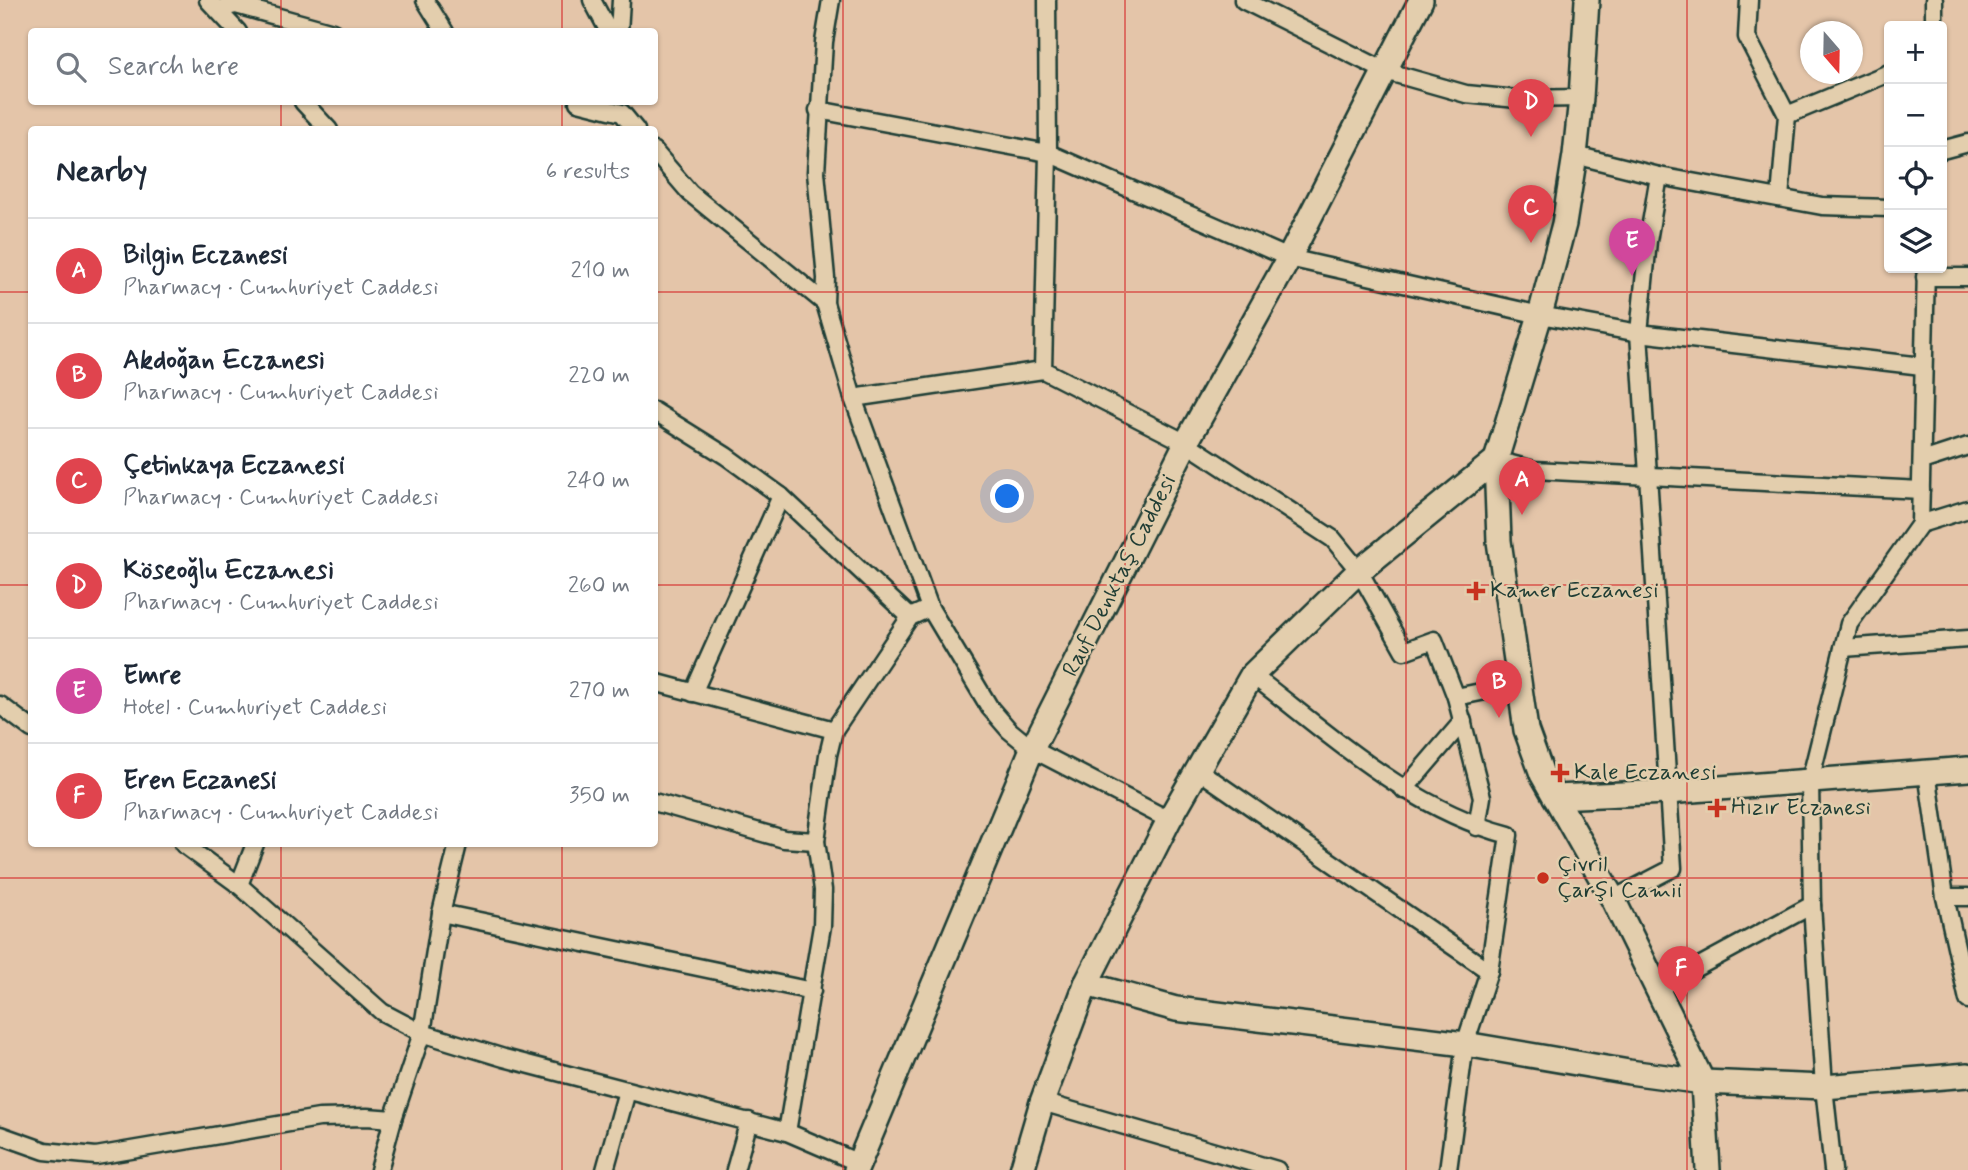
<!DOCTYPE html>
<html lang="en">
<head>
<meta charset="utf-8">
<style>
	:root { --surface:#fff; --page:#f6f6f7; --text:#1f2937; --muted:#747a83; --line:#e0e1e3; --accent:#db2777 }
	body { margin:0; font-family:Mynerve,sans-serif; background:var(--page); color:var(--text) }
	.controls { position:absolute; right:21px; top:21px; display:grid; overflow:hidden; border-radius:7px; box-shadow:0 2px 5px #0004 }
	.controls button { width:63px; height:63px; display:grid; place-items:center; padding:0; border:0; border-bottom:2px solid var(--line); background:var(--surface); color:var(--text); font:35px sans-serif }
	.compass { position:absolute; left:1800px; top:21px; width:63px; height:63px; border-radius:50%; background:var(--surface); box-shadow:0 2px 5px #0004; rotate:160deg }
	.you { position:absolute; left:1008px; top:497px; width:24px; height:24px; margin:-18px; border:5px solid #fff; border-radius:50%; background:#1a73e8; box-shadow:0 0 0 10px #1a73e833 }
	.badge { display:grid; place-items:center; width:46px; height:46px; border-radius:50%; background:var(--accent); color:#fff; font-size:23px; font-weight:700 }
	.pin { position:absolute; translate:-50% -58px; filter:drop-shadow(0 2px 4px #0008) }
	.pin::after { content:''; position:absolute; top:37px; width:24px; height:21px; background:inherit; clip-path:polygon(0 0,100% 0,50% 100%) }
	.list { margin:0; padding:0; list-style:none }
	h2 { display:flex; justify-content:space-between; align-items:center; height:91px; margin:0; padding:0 28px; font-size:30px }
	h2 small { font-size:23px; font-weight:400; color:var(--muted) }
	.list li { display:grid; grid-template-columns:46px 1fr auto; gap:21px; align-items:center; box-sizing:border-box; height:105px; padding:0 28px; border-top:2px solid var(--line) }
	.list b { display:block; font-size:26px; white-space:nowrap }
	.list p { margin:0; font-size:23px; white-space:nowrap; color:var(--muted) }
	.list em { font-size:23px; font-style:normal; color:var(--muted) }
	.icon { flex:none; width:38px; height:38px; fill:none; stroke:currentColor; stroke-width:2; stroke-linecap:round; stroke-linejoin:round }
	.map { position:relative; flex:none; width:1968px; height:1170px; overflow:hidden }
	.search { position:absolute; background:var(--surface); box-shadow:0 2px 5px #0004; left:28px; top:28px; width:630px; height:77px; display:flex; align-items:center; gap:18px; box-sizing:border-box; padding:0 24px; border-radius:7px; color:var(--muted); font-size:26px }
	.panel { position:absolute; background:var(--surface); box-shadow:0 2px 5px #0004; left:28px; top:126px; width:630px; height:721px; border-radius:7px }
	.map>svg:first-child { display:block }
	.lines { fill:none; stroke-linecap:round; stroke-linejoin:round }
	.street-casing { stroke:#1f3d34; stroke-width:21 }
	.secondary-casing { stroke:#1f3d34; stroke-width:28 }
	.street { stroke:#e3cead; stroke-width:16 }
	.secondary { stroke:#e3cead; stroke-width:23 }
	.grid { fill:none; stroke:#d62828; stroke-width:2; stroke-opacity:0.55 }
	.poi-dot { fill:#c8321e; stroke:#e3cead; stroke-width:2.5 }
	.labels { text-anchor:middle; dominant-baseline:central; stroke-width:5; stroke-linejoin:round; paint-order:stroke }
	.street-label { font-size:23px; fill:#1f3d34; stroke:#e3cead }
	.poi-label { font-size:23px; fill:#1f3d34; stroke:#e3cead; text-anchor:start }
</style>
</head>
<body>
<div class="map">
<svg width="1968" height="1170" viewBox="0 0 1968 1170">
	<rect width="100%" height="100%" fill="#e4c5a9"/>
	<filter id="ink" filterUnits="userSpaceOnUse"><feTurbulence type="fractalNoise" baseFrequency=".0143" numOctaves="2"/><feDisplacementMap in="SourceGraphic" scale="14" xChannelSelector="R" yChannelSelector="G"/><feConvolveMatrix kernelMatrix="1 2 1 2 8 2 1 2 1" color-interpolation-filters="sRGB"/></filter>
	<g filter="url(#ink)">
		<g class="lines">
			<g class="street-casing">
				<g id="street">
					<polyline points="208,0 238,32"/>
					<polyline points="425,0 445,32"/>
					<polyline points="592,0 609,32"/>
					<polyline points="831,0 824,42 816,172 826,278 825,303 853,398 930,608 990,708 1009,730 1032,749 1169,820"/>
					<polyline points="1243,0 1385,71 1466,94 1517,99 1581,98"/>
					<polyline points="1749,0 1747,37 1787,115 1780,198"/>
					<polyline points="1934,0 1934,26"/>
					<polyline points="218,9 236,5 333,32"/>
					<polyline points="619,32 621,0"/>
					<polyline points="303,102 329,130"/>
					<polyline points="578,102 622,113 636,130"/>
					<polyline points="818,110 1048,153 1289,258 1540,315 1639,333 1922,366"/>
					<polyline points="1787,115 1889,73"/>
					<polyline points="1942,150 1968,143"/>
					<polyline points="654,151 690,193 825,303"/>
					<polyline points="1575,155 1659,176 1822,206 1889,208"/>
					<polyline points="1925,277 1968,277"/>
					<polyline points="1043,370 1048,153 1047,0"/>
					<polyline points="853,398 1043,370 1186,443 1333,539 1359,571 1404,651 1434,640 1456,697 1482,797 1477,827"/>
					<polyline points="654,411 726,456 781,496 910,617"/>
					<polyline points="1496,460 1534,470 1921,490"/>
					<polyline points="1922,461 1968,446"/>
					<polyline points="1920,524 1968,509"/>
					<polyline points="1843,648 1968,639"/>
					<path d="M 1252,675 C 1332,736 1410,809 1509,835 L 1489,971 L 1465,1044 L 1448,1170"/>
					<polyline points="654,682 834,730"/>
					<polyline points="693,693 781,496"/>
					<polyline points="1456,697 1520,684"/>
					<polyline points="0,705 32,729"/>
					<polyline points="1198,770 1489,971"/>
					<polyline points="1927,772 1945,897 1968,1000"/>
					<polyline points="1404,790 1463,721"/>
					<polyline points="654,802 784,839 816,841"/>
					<polyline points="183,844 239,885 382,1012 422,1033 504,1058 787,1132 859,1163"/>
					<polyline points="239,885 255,844"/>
					<polyline points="1945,897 1968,897"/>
					<polyline points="1613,899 1673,868 1639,333 1648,241 1659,176"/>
					<polyline points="441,913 812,991"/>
					<polyline points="1657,989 1812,905"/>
					<polyline points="1042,1102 1277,1170"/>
					<polyline points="787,1132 822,926 823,890 816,841 828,755 834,730 910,617 930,608"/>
					<polyline points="0,1135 45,1151 96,1156 319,1118 367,1117 393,1119"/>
					<polyline points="379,1170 393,1119 422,1033 441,913 458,844"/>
					<polyline points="605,1170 627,1091"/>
					<polyline points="735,1170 749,1121"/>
					<polyline points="1833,1170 1824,1087 1812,905 1810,781 1849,624 1920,524 1926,268"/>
				</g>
			</g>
			<g class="secondary-casing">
				<g id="secondary">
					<polyline points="1587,0 1581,98 1575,155 1564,224 1540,315 1496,460 1499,541 1526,730 1542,774 1613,899 1703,1082 1708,1170"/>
					<polyline points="1555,797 1667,792 1968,769"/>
					<polyline points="1086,984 1176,1009 1465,1044 1629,1072 1703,1082 1824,1087 1968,1075"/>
					<polyline points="856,1170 1032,749 1186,443 1289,258 1421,0"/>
					<polyline points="1022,1170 1042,1102 1086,984 1169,820 1252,675 1359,571 1496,460"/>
				</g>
			</g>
			<use href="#street" class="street"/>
			<use href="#secondary" class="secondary"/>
		</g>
	</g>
	<path class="grid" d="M 281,0 L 281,32M 562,0 L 562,32M 843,0 L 843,1170M 1125,0 L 1125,1170M 1406,0 L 1406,1170M 1687,0 L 1687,1170M 281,102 L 281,130M 562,102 L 562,130M 0,292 L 32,292M 654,292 L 1968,292M 0,585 L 32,585M 654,585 L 1968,585M 281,844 L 281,1170M 562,844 L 562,1170M 0,878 L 1968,878"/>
	<g class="poi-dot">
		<path d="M1472.5 580.5h7v7h7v7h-7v7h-7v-7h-7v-7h7z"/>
		<path d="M1556.5 762.5h7v7h7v7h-7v7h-7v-7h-7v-7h7z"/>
		<path d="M1713.5 797.5h7v7h7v7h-7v7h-7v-7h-7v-7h7z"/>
		<circle cx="1543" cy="878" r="7"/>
	</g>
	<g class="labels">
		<g class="street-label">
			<text transform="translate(1120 576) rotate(-63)">Rauf Denktaş Caddesi</text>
		</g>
		<g class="poi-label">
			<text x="1490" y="591">Kamer Eczanesi</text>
			<text x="1574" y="773">Kale Eczanesi</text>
			<text x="1731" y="808">Hızır Eczanesi</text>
			<text x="1557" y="865">Çivril<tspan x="1557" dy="26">Çarşı Camii</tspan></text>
		</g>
	</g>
</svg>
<div class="controls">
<button>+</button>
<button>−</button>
<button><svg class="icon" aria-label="locate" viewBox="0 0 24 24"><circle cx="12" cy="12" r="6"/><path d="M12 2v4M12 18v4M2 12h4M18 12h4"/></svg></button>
<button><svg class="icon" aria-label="layers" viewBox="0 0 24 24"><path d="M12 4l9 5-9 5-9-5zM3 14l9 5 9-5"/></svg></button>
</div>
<svg class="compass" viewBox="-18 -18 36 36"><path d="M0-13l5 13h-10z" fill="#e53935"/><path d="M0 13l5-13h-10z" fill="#747a83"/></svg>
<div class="you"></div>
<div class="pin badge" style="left:1522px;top:515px;background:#e0444e">A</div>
<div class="pin badge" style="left:1499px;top:718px;background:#e0444e">B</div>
<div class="pin badge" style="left:1531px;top:243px;background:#e0444e">C</div>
<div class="pin badge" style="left:1531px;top:137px;background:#e0444e">D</div>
<div class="pin badge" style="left:1632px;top:276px;background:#d1479c">E</div>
<div class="pin badge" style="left:1681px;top:1004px;background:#e0444e">F</div>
<div class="search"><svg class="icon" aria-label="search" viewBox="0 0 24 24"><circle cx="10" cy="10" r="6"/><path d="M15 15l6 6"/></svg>Search here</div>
<section class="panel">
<h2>Nearby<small>6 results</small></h2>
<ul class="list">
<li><span class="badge" style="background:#e0444e">A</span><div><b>Bilgin Eczanesi</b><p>Pharmacy · Cumhuriyet Caddesi</p></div><em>210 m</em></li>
<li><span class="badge" style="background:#e0444e">B</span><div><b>Akdoğan Eczanesi</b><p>Pharmacy · Cumhuriyet Caddesi</p></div><em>220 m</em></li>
<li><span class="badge" style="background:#e0444e">C</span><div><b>Çetinkaya Eczanesi</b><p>Pharmacy · Cumhuriyet Caddesi</p></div><em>240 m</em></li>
<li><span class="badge" style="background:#e0444e">D</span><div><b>Köseoğlu Eczanesi</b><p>Pharmacy · Cumhuriyet Caddesi</p></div><em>260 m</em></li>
<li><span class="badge" style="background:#d1479c">E</span><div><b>Emre</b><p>Hotel · Cumhuriyet Caddesi</p></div><em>270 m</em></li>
<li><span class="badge" style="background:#e0444e">F</span><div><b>Eren Eczanesi</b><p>Pharmacy · Cumhuriyet Caddesi</p></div><em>350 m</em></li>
</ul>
</section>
</div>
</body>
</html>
